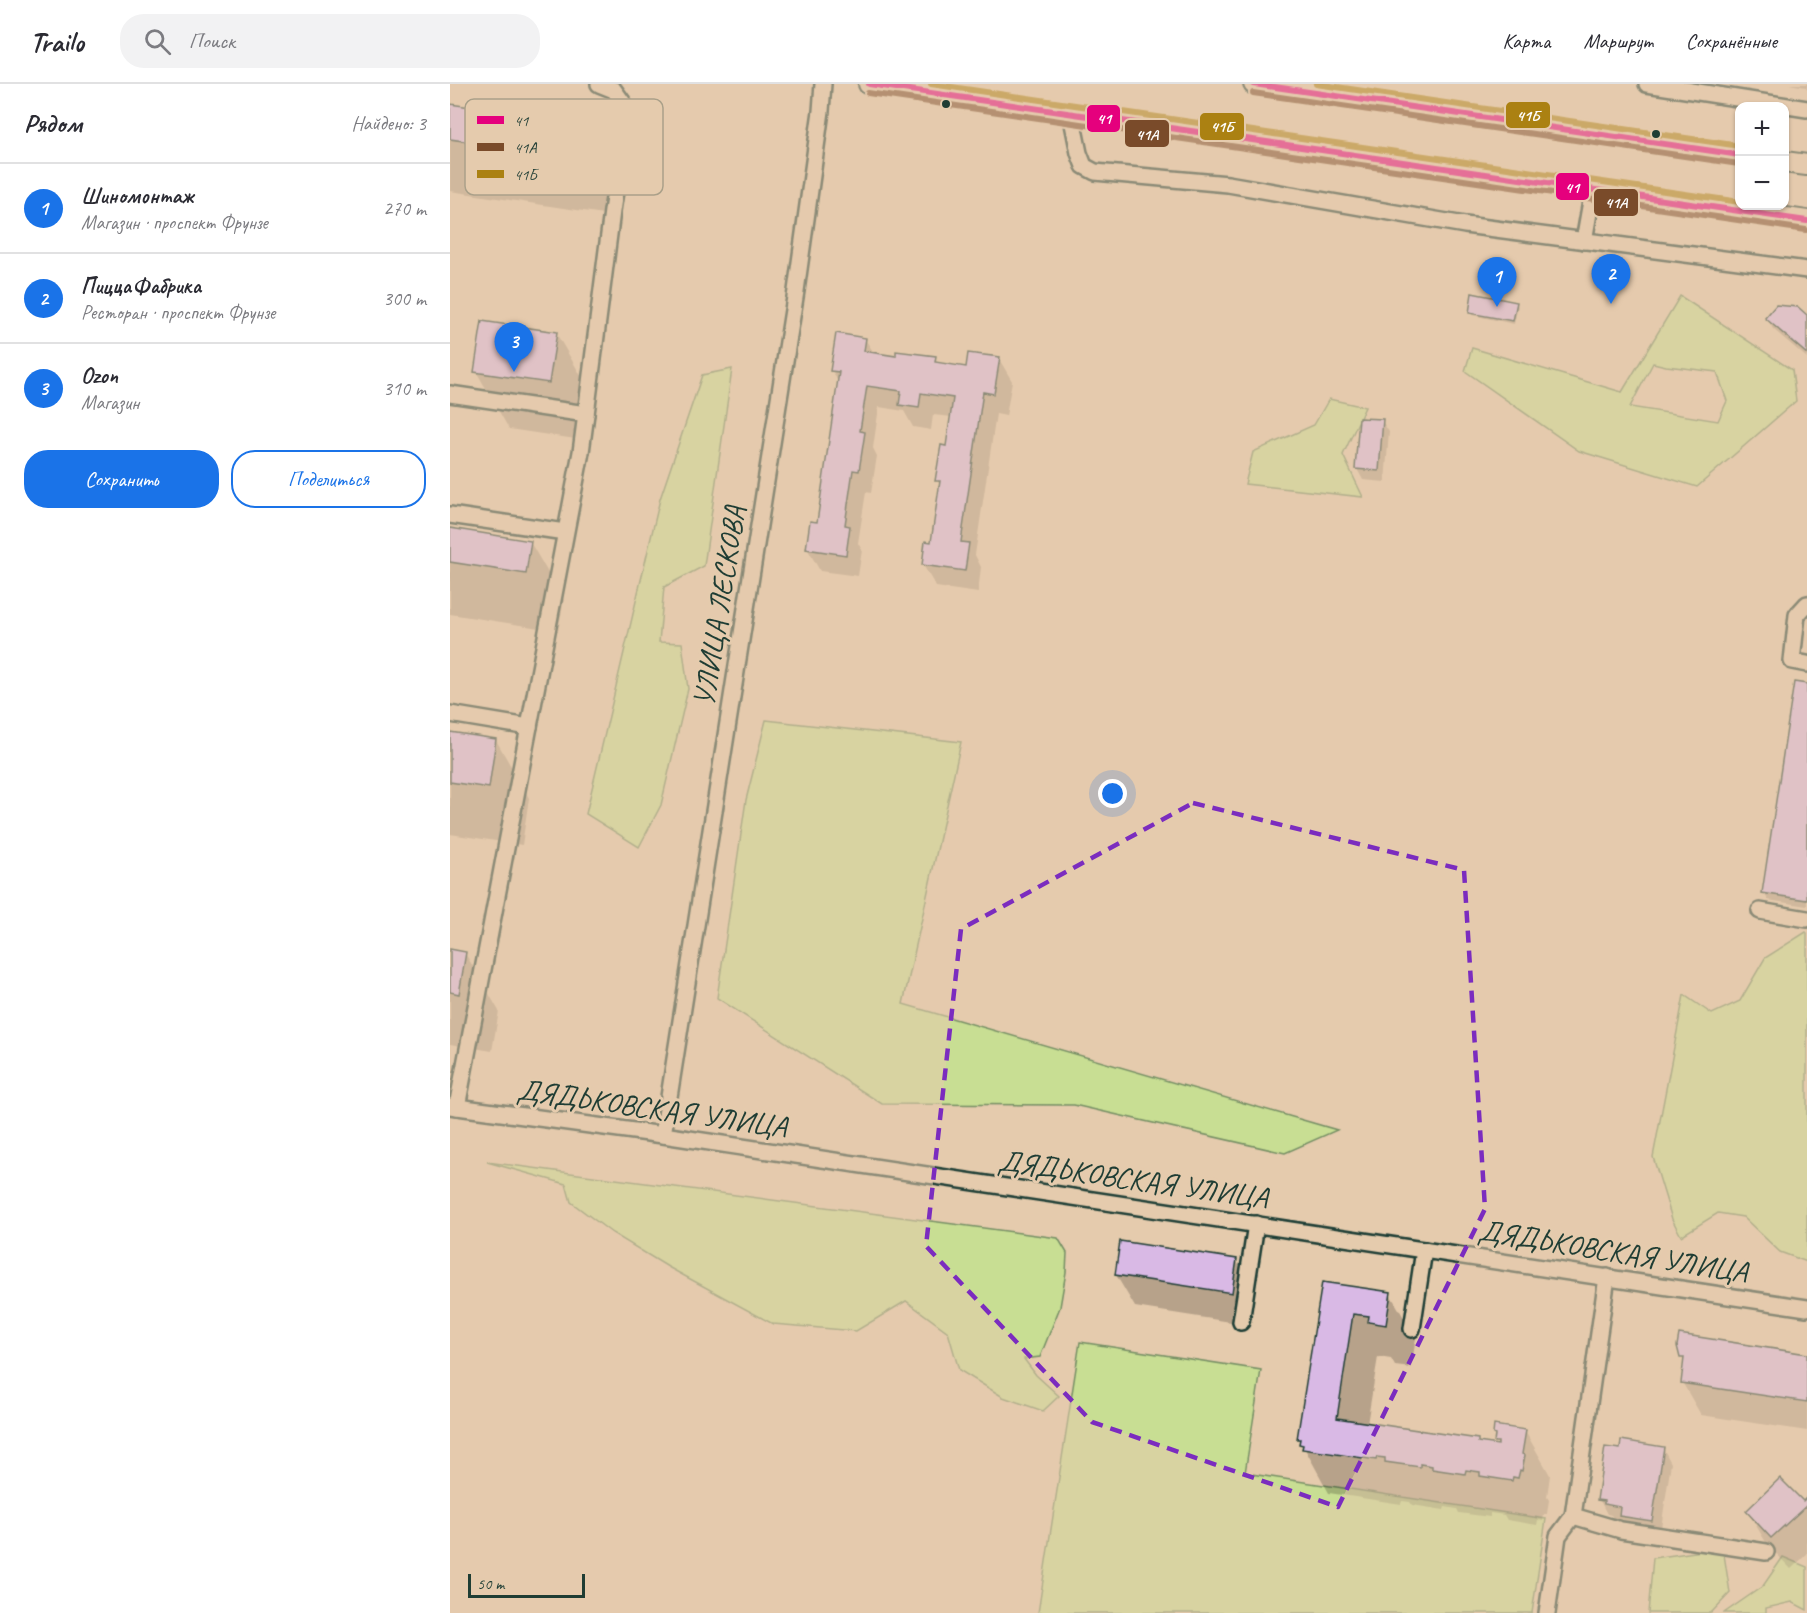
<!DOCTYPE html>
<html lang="ru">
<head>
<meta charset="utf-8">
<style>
	:root { --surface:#fff; --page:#f2f2f3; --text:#2b2b33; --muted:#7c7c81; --line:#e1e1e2; --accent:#1a73e8 }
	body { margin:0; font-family:Caveat,sans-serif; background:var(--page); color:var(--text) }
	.controls { position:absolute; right:18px; top:18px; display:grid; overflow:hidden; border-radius:12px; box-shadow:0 2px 4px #0004 }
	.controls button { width:54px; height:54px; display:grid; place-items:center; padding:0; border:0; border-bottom:2px solid var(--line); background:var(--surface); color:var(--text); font:30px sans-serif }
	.scale { position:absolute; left:18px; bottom:15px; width:117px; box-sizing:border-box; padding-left:6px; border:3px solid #1f3d34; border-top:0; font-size:16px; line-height:21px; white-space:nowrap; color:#1f3d34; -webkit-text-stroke:4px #e5cbad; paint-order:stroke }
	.you { position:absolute; left:663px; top:710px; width:21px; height:21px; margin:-15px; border:4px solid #fff; border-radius:50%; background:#1a73e8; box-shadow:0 0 0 9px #1a73e833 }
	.badge { display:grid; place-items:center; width:39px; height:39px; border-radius:50%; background:var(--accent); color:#fff; font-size:20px; font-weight:700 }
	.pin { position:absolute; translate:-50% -50px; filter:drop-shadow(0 2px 3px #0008) }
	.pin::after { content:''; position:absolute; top:32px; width:21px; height:18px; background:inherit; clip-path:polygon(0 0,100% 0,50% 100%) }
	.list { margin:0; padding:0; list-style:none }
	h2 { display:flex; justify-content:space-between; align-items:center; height:78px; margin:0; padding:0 24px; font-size:26px }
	h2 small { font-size:20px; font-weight:400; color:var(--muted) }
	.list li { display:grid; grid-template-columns:39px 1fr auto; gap:18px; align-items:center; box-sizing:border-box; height:90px; padding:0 24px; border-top:2px solid var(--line) }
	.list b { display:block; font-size:22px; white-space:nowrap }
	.list p { margin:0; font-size:20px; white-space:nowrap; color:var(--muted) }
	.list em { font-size:20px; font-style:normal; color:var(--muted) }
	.actions { display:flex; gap:12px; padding:18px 24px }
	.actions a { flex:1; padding:14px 0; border:2px solid var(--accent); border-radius:24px; text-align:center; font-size:21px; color:var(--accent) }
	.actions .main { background:var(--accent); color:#fff }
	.icon { flex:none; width:33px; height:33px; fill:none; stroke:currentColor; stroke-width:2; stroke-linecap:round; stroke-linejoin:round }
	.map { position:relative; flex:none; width:1357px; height:1529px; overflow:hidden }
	header { display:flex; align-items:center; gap:36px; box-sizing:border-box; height:84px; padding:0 30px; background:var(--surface); border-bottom:2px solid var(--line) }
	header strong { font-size:28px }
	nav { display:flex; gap:33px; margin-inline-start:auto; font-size:21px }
	.search { width:420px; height:54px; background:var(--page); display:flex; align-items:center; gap:15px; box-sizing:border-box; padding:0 21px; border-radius:24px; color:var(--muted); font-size:22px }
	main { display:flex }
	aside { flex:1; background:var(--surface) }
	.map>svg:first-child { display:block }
	.green { fill:#c8de93; stroke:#748e64; stroke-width:1.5; fill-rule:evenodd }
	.shadow { fill:#0003 }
	.building { fill:#d9b9e5; stroke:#1f3d34; stroke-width:1.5 }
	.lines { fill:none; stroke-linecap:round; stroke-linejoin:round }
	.minor-casing { stroke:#1f3d34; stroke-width:20 }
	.major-casing { stroke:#1f3d34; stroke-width:24 }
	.minor { stroke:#e5cbad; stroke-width:15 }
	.major { stroke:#e5cbad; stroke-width:20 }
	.bus-1-casing { stroke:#e5cbad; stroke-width:10 }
	.bus-2-casing { stroke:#e5cbad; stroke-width:10 }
	.bus-3-casing { stroke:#e5cbad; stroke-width:10 }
	.bus-1 { stroke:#e5007d; stroke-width:6 }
	.bus-2 { stroke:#7a4b2a; stroke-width:6 }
	.bus-3 { stroke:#ab8112; stroke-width:6 }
	.marked { fill:none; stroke:#7b2cbf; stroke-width:4.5; stroke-dasharray:12 8; stroke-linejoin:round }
	.bus-dot { fill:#1f3d34; stroke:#e5cbad; stroke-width:2 }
	.labels { text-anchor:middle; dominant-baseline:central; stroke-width:6; stroke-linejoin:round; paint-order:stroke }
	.street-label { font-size:30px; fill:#1f3d34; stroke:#e5cbad }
	.key { fill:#e5cbad; stroke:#aaa089; stroke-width:1.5 }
	.key-label { font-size:16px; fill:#1f3d34 }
	.line-badge { stroke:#e5cbad; stroke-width:2 }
	.badge-label { font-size:16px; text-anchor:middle; font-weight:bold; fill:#fff }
</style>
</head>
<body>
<header>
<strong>Trailo</strong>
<div class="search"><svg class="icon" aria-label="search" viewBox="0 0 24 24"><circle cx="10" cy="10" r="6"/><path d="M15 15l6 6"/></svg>Поиск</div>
<nav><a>Карта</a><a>Маршрут</a><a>Сохранённые</a></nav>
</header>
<main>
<aside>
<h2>Рядом<small>Найдено: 3</small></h2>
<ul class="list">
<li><span class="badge">1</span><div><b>Шиномонтаж</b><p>Магазин · проспект Фрунзе</p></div><em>270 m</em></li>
<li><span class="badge">2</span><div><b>ПиццаФабрика</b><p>Ресторан · проспект Фрунзе</p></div><em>300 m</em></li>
<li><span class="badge">3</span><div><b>Ozon</b><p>Магазин</p></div><em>310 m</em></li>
</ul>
<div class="actions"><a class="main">Сохранить</a><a>Поделиться</a></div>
</aside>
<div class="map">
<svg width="1357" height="1529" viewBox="0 0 1357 1529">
	<rect width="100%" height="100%" fill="#e5cbad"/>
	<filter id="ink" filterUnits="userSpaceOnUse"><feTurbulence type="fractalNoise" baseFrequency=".0167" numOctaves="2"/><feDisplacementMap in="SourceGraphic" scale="12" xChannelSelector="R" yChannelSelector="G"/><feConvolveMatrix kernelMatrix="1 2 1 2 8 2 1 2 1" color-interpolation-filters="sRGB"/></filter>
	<g filter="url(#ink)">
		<g class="green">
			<path d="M 1230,212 L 1342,286 L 1346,317 L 1247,403 L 1129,367 L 1015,287 L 1022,264 L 1172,308 ZM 1203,279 L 1216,282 L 1267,288 L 1277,317 L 1268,337 L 1180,323 Z"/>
			<polygon points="282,285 254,482 214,503 209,558 232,559 238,605 211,721 189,763 136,730 210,415 252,291"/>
			<polygon points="879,315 915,323 893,371 913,413 795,400 803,368 864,341"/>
			<polygon points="316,636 511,658 453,920 887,1046 835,1069 624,1021 432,1020 267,914 296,716"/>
			<polygon points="1356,848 1357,849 1357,1178 1330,1168 1293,1133 1268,1129 1231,1152 1222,1135 1203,1073 1234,911 1262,930 1290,917 1315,874"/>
			<polygon points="37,1078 608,1154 617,1169 616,1188 610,1223 590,1273 574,1275 586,1291 609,1312 593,1327 553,1313 509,1286 498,1248 456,1217 406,1247 323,1240 218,1183 162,1149 121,1118 116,1100"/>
			<polygon points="630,1258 811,1286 795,1389 1096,1435 1082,1529 588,1529"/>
			<polygon points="1273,1464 1280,1509 1261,1529 1198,1529 1203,1474"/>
			<polygon points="1333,1473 1357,1483 1357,1526 1342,1518 1316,1524 1316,1529 1274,1529 1313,1502"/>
		</g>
		<g class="shadow">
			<polygon points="1339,0 1357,0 1357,5 1356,3"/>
			<polygon points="0,22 138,42 171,100 167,132 0,107"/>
			<polygon points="1066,219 1068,222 1064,240 1022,231 1020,228"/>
			<polygon points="1347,225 1357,233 1357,274 1323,245 1317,234"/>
			<polygon points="106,249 140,307 132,356 59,345 26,287"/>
			<polygon points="415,255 424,269 447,274 485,274 488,280 517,284 549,275 562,297 556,332 546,330 525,471 531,483 528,509 486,503 473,481 483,460 491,403 487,396 497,364 502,333 483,331 481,346 463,343 454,327 429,323 423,364 427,372 421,409 416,408 408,459 412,466 408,492 370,487 357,464 368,439 389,300 382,286"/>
			<polygon points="932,337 939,348 935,398 913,396 907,385"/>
			<polygon points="0,445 80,458 114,516 108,547 0,530"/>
			<polygon points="1345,599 1357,601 1357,822 1318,816 1314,809"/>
			<polygon points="0,650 46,656 79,714 72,761 0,750"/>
			<polygon points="0,867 15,869 49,927 42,967 0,960"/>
			<polygon points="786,1176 805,1209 800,1241 685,1223 666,1191"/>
			<polygon points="873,1199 940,1210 966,1254 961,1284 945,1282 941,1275 928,1273 917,1340 1049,1363 1046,1358 1075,1347 1100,1391 1097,1413 1099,1416 1097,1430 1094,1430 1093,1437 1088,1436 1087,1441 1057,1436 1054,1431 1040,1429 1040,1433 1009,1429 1007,1425 995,1423 994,1426 962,1421 960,1418 952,1417 951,1420 879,1409 849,1354"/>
			<polygon points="1230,1252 1357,1271 1357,1347 1251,1331 1232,1298 1235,1279 1232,1273"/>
			<polygon points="1213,1364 1221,1379 1210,1451 1179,1446 1173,1436 1164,1435 1161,1431 1157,1430 1149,1415 1171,1367"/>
			<polygon points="1357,1415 1357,1470 1341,1485 1317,1460 1298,1428 1353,1419"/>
		</g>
		<g class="building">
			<polygon points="0,20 139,40 134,74 0,55"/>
			<polygon points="1022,209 1067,218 1063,237 1019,229"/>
			<polygon points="1326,221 1348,223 1357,231 1357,270 1315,234"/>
			<polygon points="32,237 107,248 99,299 24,288"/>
			<polygon points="386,249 416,254 414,267 446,272 446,267 486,272 485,278 516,283 518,269 550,273 544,310 533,308 511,458 519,459 515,487 472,481 475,457 481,458 490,397 485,397 491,361 496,362 503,314 471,309 469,324 449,321 451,307 417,302 410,347 415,348 409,387 403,386 395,441 400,442 396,471 356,465 360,437 367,438 389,288 380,287"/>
			<polygon points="909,334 933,335 929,387 905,385"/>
			<polygon points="0,444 81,457 76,490 0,478"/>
			<polygon points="1344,598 1357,600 1357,816 1312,809"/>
			<polygon points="0,648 46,655 39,704 0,698"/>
			<polygon points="0,865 16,868 9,910 0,908"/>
			<polygon points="670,1157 787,1175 782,1209 665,1191"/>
			<polygon points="872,1198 941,1208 936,1241 918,1238 919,1232 903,1230 887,1334 1028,1355 1028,1358 1048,1361 1048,1358 1044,1358 1045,1351 1043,1350 1044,1341 1076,1346 1072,1370 1075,1371 1072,1387 1070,1386 1068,1394 1063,1393 1062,1397 1030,1392 1030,1388 1016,1386 1015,1390 982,1385 982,1382 970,1380 970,1383 935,1378 935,1374 927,1373 926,1376 852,1365 853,1361 849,1360 850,1355 847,1355"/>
			<polygon points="1229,1250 1357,1270 1357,1318 1231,1299 1234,1274 1230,1274 1227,1262"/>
			<polygon points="1171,1356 1214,1363 1202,1437 1169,1432 1170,1423 1154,1420 1154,1417 1147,1416 1155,1363 1170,1365"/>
			<polygon points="1330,1394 1353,1417 1357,1413 1357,1421 1321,1454 1296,1427"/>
		</g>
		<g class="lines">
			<g class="minor-casing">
				<g id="minor">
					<polyline points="1197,0 1357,25"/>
					<polyline points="621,30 629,69 634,82 645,88 778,100 1015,141 1357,186"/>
					<polyline points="1134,157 1143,106"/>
					<polyline points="0,310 136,330 162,127 176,38 174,20 164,6 149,0"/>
					<polyline points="0,431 115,448"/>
					<polyline points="1357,520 1347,531 1342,577 1357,580"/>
					<polyline points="0,630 79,643"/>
					<polyline points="1310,827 1357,835"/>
					<polyline points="0,1022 213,1051 1357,1224"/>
					<polyline points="7,1023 131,368 136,330"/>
					<polyline points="213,1051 346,207 371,27 373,0"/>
					<polyline points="1157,1193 1123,1432 1171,1446 1316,1468"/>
					<polyline points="791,1238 806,1140"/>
					<polyline points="962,1245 974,1166"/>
					<polyline points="1097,1529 1108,1452 1123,1432"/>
				</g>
			</g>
			<g class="major-casing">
				<g id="major">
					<polyline points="419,0 1357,137"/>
					<polyline points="804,0 1290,71"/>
					<polyline points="1334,78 1357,81"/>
				</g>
			</g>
			<use href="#minor" class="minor"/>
			<use href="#major" class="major"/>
			<g class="bus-1-casing">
				<g id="bus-1">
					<polyline points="419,0 1357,137"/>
					<polyline points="804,0 1290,71"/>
				</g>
			</g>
			<g class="bus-2-casing">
				<g id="bus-2">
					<polyline points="418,9 1356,146"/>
					<polyline points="803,9 1289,80"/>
				</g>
			</g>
			<g class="bus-3-casing">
				<g id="bus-3">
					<polyline points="481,0 1290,118"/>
					<polyline points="866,0 1290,62"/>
				</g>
			</g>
			<use href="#bus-1" class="bus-1"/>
			<use href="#bus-2" class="bus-2"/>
			<use href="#bus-3" class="bus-3"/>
		</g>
	</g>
	<path d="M0 0H1357V1529H0ZM 743,719 L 1014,786 L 1035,1125 L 888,1423 L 642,1338 L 476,1162 L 511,845 Z" fill="#e5cbad" fill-opacity=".55" fill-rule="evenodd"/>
	<path class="marked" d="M 743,719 L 1014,786 L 1035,1125 L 888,1423 L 642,1338 L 476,1162 L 511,845 Z"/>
	<g class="bus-dot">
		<circle cx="496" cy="20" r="5"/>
		<circle cx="1206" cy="50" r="5"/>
	</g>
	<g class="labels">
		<g class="street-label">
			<text transform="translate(269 522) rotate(-81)">УЛИЦА ЛЕСКОВА</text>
			<text transform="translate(202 1024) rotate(8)">ДЯДЬКОВСКАЯ УЛИЦА</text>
			<text transform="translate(683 1095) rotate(8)">ДЯДЬКОВСКАЯ УЛИЦА</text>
			<text transform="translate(1163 1167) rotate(9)">ДЯДЬКОВСКАЯ УЛИЦА</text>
		</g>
	</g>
	<rect x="15" y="15" width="198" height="96" rx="9" class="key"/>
	<rect x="27" y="32" width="27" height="8" fill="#e5007d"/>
	<rect x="27" y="59" width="27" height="8" fill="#7a4b2a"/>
	<rect x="27" y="86" width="27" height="8" fill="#ab8112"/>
	<g class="key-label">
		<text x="64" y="42">41</text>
		<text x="64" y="69">41А</text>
		<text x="64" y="96">41Б</text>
	</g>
	<g class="line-badge">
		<rect x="1055" y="17" width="46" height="28" rx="6" fill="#ab8112"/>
		<rect x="636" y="20" width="35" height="29" rx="6" fill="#e5007d"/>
		<rect x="749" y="28" width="46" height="29" rx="6" fill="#ab8112"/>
		<rect x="674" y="35" width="46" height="29" rx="6" fill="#7a4b2a"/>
		<rect x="1105" y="88" width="35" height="29" rx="6" fill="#e5007d"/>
		<rect x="1143" y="104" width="46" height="29" rx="6" fill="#7a4b2a"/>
	</g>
	<g class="badge-label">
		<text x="1078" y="37">41Б</text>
		<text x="654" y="40">41</text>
		<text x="772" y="48">41Б</text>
		<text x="697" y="56">41А</text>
		<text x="1122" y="109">41</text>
		<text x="1166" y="124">41А</text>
	</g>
</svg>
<div class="controls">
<button>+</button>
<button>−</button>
</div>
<div class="scale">50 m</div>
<div class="you"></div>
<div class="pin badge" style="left:1047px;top:223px">1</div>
<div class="pin badge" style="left:1161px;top:220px">2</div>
<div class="pin badge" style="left:64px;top:288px">3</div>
</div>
</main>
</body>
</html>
